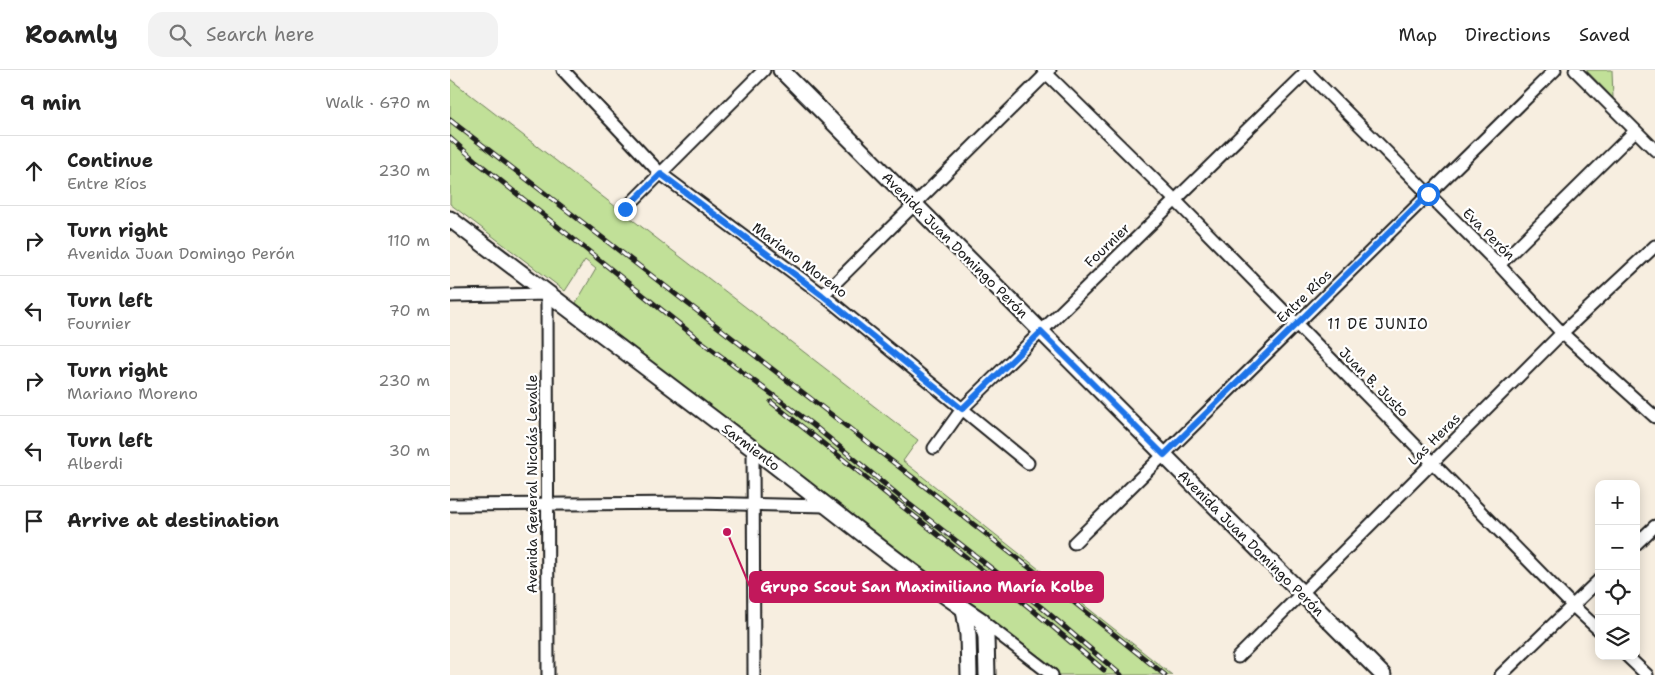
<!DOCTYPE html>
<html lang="en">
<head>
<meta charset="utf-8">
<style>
	:root { --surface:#fff; --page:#f2f2f2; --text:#222; --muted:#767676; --line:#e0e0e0 }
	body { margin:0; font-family:"Shantell Sans",sans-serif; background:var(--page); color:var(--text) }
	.controls { position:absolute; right:15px; bottom:15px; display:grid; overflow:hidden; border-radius:10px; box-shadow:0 2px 12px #0003 }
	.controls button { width:45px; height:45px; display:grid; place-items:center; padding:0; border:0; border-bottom:1px solid var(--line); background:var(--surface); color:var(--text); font:25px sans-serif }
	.stop { position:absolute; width:15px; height:15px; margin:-11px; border:4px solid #1a73e8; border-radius:50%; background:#fff }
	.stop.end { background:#1a73e8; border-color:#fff; box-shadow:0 1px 5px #0008 }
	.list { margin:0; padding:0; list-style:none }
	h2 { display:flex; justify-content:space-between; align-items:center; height:65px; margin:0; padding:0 20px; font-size:21px }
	h2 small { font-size:16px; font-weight:400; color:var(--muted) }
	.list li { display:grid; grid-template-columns:32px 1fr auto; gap:15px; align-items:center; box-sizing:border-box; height:70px; padding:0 20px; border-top:1px solid var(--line) }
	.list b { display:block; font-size:19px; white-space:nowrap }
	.list p { margin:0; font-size:16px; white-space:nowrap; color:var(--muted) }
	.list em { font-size:16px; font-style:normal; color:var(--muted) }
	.icon { flex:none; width:28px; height:28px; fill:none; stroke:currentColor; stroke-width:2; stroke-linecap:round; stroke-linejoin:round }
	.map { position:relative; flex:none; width:1205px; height:605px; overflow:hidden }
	header { display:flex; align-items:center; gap:30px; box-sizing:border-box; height:70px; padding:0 25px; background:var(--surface); border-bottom:1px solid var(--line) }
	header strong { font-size:24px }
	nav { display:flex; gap:28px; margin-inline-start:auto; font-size:18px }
	.search { width:350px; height:45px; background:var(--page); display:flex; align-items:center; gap:12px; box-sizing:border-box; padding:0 18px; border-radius:15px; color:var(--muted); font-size:19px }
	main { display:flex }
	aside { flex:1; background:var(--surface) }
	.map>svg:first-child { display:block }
	.green { fill:#c1e098; stroke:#6e7e5a }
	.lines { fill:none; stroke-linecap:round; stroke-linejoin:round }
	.street-casing { stroke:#1c1c1c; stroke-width:15 }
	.secondary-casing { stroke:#1c1c1c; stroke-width:19 }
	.street { stroke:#fff; stroke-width:11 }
	.secondary { stroke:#fff; stroke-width:15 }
	.rail-casing { stroke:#1c1c1c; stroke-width:5 }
	.rail { stroke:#fff; stroke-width:3; stroke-dasharray:9; stroke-linecap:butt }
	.route { stroke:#1a73e8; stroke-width:6 }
	.labels { text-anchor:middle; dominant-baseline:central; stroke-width:4.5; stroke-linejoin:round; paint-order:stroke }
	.street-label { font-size:14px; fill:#1c1c1c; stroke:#fff }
	.neighbourhood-label { font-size:15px; letter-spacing:1px; fill:#1c1c1c; stroke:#fff }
	.leader { fill:none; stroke:#c2185b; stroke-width:2 }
	.callout-dot { fill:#c2185b; stroke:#fff; stroke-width:2 }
	.callout { fill:#c2185b; stroke:#c2185b; stroke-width:2 }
	.callout-label { font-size:15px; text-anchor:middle; font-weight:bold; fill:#fff }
</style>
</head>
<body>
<header>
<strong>Roamly</strong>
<div class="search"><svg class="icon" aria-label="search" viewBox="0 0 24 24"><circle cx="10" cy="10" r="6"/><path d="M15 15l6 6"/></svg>Search here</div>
<nav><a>Map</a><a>Directions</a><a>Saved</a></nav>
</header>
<main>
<aside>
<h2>9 min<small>Walk · 670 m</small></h2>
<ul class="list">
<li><svg class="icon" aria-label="ahead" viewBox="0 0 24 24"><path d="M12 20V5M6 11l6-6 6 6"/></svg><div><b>Continue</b><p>Entre Ríos</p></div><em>230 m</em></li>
<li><svg class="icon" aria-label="right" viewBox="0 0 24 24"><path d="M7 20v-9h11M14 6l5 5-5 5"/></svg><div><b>Turn right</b><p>Avenida Juan Domingo Perón</p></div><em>110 m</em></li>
<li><svg class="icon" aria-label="left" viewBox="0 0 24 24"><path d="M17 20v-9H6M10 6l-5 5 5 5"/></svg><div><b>Turn left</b><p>Fournier</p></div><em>70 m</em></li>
<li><svg class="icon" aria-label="right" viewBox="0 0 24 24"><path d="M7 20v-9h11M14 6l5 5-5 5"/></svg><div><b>Turn right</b><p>Mariano Moreno</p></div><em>230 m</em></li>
<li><svg class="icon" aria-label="left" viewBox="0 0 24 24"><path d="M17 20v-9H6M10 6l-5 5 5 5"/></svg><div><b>Turn left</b><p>Alberdi</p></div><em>30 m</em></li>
<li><svg class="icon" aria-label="arrive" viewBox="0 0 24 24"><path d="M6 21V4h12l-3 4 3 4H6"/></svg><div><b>Arrive at destination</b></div></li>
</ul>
</aside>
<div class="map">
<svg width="1205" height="605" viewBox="0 0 1205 605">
	<rect width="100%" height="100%" fill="#f7eee0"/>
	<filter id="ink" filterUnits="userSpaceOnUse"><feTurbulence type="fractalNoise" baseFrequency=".02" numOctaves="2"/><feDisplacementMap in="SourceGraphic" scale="10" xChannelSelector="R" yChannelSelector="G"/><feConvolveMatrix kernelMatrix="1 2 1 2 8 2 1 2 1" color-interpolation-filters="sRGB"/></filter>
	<g filter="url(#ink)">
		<g class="green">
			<polygon points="1136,0 1162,0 1163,28"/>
			<polygon points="0,9 468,370 453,391 722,605 610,605 126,233 146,199 135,190 115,221 0,134"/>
		</g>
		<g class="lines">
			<g class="street-casing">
				<g id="street">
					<polyline points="113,0 211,104 373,225 578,393"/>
					<polyline points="593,0 725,130 1122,535 1149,560"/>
					<polyline points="855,0 1049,195 1112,263 1205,347"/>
					<polyline points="1125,0 1205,80"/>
					<polyline points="175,139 314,0"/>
					<polyline points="1049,195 1185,61"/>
					<polyline points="373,225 600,0"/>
					<polyline points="0,226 97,224 98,605"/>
					<polyline points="303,378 304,605"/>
					<polyline points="484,378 512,339 858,0"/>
					<polyline points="0,435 246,433 376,436"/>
					<polyline points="624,473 1105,0"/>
					<polyline points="1186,474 1205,456"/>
					<polyline points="532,551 602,605"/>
					<polyline points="1177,586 1197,605"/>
					<polyline points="788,587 1112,263 1205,176"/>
					<polyline points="1051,605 1149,510"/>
				</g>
			</g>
			<g class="secondary-casing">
				<g id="secondary">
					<polyline points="331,0 933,605"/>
					<path d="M 0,149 C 100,226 202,301 302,378 C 379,436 452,498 532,551 L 536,567 L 537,605"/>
					<polyline points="514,539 518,565 519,605"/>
				</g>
			</g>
			<use href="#street" class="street"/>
			<use href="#secondary" class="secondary"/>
			<g class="rail-casing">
				<g id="rail">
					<polyline points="0,50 606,518 715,605"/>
					<polyline points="0,68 26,91 248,269 363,355 459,434 591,537 671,605"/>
					<polyline points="321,332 585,542 654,600"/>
				</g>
			</g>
			<use href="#rail" class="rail"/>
		</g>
	</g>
	<g class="lines" filter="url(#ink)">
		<polyline class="route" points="175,139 211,104 372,225 512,339 591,262 714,385 978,124"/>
	</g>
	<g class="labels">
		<g class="street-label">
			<text transform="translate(1039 164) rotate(45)">Eva Perón</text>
			<text transform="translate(505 175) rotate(45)">Avenida Juan Domingo Perón</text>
			<text transform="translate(657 175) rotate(-44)">Fournier</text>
			<text transform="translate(350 190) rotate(37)">Mariano Moreno</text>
			<text transform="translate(854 226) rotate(-44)">Entre Ríos</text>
			<text transform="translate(924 312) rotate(45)">Juan B. Justo</text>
			<text transform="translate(984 369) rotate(-45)">Las Heras</text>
			<text transform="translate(301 377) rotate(37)">Sarmiento</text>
			<text transform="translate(82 414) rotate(-90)">Avenida General Nicolás Levalle</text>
			<text transform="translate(801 473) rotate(45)">Avenida Juan Domingo Perón</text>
		</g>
		<g class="neighbourhood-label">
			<text x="928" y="254">11 DE JUNIO</text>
		</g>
	</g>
	<path class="leader" d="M277 462L300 517"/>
	<circle class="callout-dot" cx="277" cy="462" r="5"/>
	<rect class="callout" x="300" y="502" width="353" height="30" rx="5"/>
	<g class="callout-label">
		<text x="477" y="522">Grupo Scout San Maximiliano María Kolbe</text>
	</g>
</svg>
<div class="controls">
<button>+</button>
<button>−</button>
<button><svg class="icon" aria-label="locate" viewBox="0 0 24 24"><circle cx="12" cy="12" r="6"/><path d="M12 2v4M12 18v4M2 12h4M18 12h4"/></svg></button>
<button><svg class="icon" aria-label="layers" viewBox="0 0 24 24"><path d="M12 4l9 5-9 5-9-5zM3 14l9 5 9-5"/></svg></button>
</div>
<div class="stop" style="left:978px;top:124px"></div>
<div class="stop end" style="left:175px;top:139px"></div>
</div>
</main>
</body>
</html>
